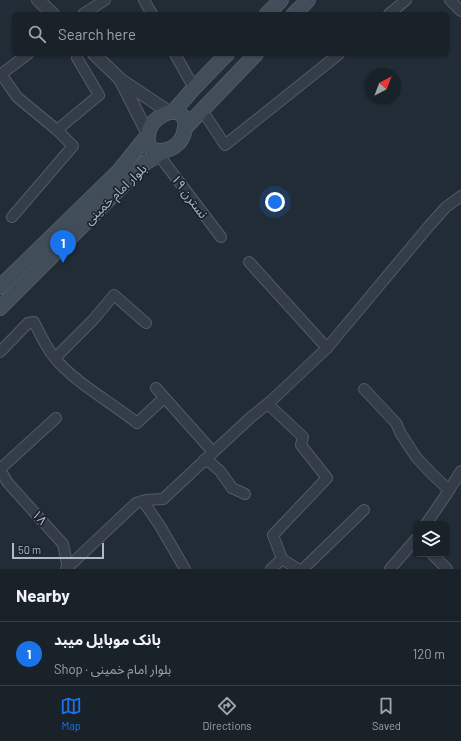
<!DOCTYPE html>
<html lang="en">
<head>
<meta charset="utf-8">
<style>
	:root { --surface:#192129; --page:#222931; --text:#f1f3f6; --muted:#9fa3a8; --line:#373e46; --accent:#1a73e8 }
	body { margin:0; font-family:Barlow,"Noto Sans Arabic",sans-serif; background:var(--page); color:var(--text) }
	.controls { position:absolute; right:12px; bottom:12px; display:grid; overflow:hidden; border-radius:6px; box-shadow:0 1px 3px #0004 }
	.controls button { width:36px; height:36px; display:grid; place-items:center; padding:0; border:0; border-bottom:1px solid var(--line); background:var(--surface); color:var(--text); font:20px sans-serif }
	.compass { position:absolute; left:365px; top:68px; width:36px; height:36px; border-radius:50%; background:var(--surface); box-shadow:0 1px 3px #0004; rotate:42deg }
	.scale { position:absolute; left:12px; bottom:10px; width:92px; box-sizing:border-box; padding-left:4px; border:2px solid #afb8c4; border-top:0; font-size:11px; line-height:14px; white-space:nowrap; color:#afb8c4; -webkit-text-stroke:3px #1a222c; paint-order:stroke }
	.you { position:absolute; left:275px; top:202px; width:14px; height:14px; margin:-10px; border:3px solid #fff; border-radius:50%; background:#1a73e8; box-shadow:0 0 0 6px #1a73e833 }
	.badge { display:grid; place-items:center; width:26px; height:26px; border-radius:50%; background:var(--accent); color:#fff; font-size:13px; font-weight:700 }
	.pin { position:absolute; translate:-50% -33px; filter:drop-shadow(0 1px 2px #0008) }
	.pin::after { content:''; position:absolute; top:21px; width:14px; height:12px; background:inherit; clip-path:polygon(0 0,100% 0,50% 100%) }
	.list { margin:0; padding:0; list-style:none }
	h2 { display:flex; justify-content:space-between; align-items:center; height:52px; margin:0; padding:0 16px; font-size:17px }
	h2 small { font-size:13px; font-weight:400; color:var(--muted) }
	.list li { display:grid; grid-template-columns:26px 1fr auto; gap:12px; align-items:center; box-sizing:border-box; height:64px; padding:0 16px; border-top:1px solid var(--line) }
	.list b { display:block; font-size:15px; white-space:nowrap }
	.list p { margin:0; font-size:13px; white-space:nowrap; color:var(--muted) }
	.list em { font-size:13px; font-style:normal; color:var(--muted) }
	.icon { flex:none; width:22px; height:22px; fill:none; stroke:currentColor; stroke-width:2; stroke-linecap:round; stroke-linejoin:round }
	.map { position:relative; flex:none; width:461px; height:569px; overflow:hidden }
	.search { position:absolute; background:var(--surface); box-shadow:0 1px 3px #0004; left:12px; right:12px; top:12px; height:44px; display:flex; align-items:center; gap:10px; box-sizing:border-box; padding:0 14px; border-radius:6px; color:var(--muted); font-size:15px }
	.sheet { height:116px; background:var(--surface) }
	nav { display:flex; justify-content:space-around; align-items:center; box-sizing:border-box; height:56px; border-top:1px solid var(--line); background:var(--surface); font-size:11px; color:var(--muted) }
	nav a { display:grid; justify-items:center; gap:2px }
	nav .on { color:var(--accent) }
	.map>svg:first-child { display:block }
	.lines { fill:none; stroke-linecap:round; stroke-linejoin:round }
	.minor-casing { stroke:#525b65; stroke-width:12 }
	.tertiary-casing { stroke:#525b65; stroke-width:14 }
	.secondary-casing { stroke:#525b65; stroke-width:16 }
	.minor { stroke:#343d47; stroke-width:10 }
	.tertiary { stroke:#343d47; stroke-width:12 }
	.secondary { stroke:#424d5a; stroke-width:14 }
	.labels { text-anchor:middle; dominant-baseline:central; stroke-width:3.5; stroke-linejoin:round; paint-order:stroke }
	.street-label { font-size:13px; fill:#afb8c4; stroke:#1a222c }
</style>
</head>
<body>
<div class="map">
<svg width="461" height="569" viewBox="0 0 461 569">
	<rect width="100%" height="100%" fill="#212c37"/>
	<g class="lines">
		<g class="minor-casing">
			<g id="minor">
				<polyline points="144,0 152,14"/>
				<polyline points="450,0 461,11"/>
				<polyline points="83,14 105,0"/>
				<polyline points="389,14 406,0"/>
				<polyline points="175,54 194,88"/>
				<polyline points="1,74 17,97 57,130 73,146 12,217"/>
				<polyline points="0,75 28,54"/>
				<polyline points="202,110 225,145 339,54"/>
				<polyline points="57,130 99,95 77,58"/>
				<polyline points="158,154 221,237"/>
				<polyline points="249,262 327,348"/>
				<path d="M 0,352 L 28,323 L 34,322 C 40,334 46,347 54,357 C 75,383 111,402 137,423 L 164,398"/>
				<polyline points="55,358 93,320 114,295 146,323"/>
				<polyline points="156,388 213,452"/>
				<polyline points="364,389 396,423 401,434 416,457 432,474 449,490"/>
				<polyline points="268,404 303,437 301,445 327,478 273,535 282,559 271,569"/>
				<polyline points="204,460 212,464 220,471 232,488 245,494"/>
				<polyline points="0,469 56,418"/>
				<polyline points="0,470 8,483 63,544 68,569"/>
				<polyline points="143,501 160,526 185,569"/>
				<polyline points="426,524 446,495 461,471"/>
				<polyline points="432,554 447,569"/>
				<polyline points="282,559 298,569"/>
				<polyline points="66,569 136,503 146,500 163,499 250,418 271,401 327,348 429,226 446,207 461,196"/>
				<polyline points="303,569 364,510"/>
				<polyline points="390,569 416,539"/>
			</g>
		</g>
		<g class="tertiary-casing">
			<g id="tertiary">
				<polyline points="38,0 53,14"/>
				<polyline points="94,54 121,80 169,112"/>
				<polyline points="121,81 148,134"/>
			</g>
		</g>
		<g class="secondary-casing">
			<g id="secondary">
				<polyline points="267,14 281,0"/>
				<polyline points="294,14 308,0"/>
				<path d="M 169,112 L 178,112 L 185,118 C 187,139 176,152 155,151 L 148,145 C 146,127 153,119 169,112 Z"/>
				<polyline points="173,112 194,88 227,54"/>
				<polyline points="186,127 256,54"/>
				<polyline points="0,287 119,171 147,136"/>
				<polyline points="0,308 145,163 164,151"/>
			</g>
		</g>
		<use href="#minor" class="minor"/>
		<use href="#tertiary" class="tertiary"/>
		<use href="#secondary" class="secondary"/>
	</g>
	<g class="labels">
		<g class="street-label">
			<text transform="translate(115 194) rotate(-44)">بلوار امام خمینی</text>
			<text transform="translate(190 196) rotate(53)">نسترن ۱۹</text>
			<text transform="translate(40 517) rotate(48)">۱۸</text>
		</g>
	</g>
</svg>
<div class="controls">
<button><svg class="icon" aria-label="layers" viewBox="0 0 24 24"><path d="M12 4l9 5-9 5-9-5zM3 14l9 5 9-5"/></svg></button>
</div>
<svg class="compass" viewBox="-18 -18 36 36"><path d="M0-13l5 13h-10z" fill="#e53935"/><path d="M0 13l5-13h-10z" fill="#9fa3a8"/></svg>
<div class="scale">50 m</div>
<div class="you"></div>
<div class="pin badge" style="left:63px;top:263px">1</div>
<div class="search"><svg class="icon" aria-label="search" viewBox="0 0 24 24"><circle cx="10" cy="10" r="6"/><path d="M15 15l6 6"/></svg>Search here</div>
</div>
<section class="sheet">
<h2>Nearby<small></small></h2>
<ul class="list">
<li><span class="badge">1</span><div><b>بانک موبایل میبد</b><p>Shop · بلوار امام خمینی</p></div><em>120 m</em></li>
</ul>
</section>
<nav>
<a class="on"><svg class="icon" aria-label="map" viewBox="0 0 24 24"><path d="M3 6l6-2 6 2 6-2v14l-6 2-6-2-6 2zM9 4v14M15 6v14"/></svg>Map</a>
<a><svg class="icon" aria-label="directions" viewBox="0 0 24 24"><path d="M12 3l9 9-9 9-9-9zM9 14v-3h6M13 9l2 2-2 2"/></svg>Directions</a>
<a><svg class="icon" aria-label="saved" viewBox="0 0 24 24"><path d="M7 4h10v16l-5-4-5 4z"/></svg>Saved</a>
</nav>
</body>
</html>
